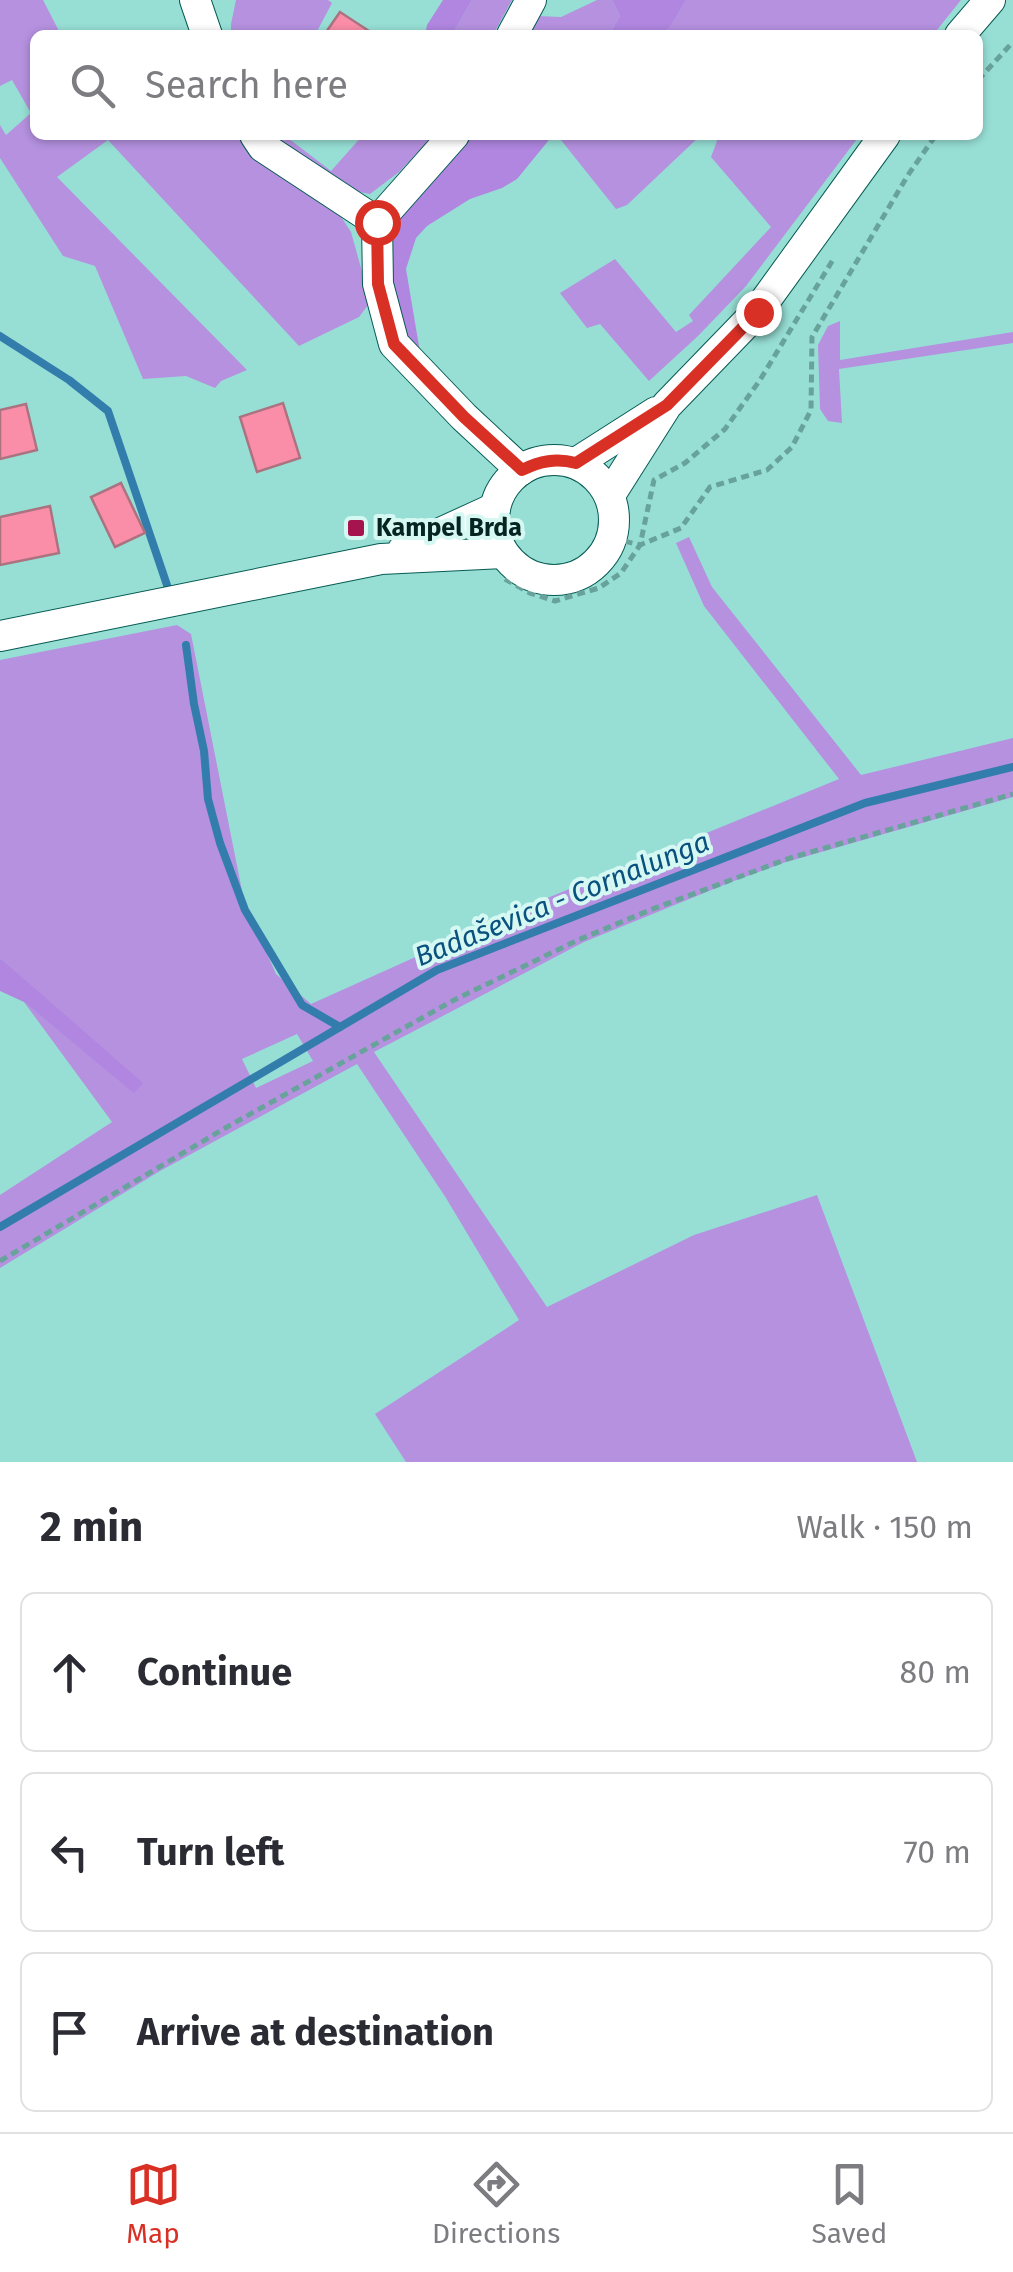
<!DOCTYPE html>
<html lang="en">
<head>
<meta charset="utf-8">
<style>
	:root { --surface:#fff; --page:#f2f2f3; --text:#2b2b33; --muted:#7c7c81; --line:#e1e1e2; --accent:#d93025 }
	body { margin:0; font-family:"Fira Sans",sans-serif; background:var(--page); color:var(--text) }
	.stop { position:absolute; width:30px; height:30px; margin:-22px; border:8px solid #d93025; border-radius:50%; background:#fff }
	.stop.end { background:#d93025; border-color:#fff; box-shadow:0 2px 10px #0008 }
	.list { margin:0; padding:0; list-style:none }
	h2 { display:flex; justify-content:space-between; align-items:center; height:130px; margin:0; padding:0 40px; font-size:42px }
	h2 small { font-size:32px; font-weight:400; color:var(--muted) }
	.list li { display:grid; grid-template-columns:65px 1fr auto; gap:30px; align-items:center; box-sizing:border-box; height:160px; margin:0 20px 20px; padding:0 20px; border:2px solid var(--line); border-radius:15px }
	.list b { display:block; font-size:38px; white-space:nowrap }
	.list em { font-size:32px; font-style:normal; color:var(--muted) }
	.icon { flex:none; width:55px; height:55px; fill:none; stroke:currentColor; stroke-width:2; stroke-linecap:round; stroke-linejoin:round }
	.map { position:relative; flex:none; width:1013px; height:1462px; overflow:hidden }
	.search { position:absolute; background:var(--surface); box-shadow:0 2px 8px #0004; left:30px; right:30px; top:30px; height:110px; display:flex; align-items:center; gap:25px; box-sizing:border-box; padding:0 35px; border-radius:15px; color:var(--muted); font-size:38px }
	.sheet { height:670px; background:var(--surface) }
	nav { display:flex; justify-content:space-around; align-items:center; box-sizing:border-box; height:140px; border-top:2px solid var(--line); background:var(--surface); font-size:28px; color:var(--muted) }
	nav a { display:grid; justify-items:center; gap:5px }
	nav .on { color:var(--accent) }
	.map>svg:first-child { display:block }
	.green { fill:#b591e0; fill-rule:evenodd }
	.forest { fill:#b086e0 }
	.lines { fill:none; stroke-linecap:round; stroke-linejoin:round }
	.stream { stroke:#337dad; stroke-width:8 }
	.building { fill:#fa8da8; stroke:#ab7380; stroke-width:2.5 }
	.minor-casing { stroke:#055b53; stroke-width:32 }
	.path { stroke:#68a39b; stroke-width:5; stroke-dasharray:8 5; stroke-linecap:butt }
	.minor { stroke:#fff; stroke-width:30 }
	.route { stroke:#d93025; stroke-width:12 }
	.poi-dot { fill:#a6144f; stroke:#d6f8f3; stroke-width:4 }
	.labels { text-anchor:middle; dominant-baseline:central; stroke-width:8; stroke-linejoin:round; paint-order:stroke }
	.poi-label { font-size:25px; font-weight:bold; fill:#062522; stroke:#d6f8f3; text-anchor:start }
	.water-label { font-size:28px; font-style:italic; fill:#0b517f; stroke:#d6f8f3 }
</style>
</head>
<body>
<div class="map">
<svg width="1013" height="1462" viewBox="0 0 1013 1462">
	<rect width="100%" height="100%" fill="#97dfd5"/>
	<g class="green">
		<polygon points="0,0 43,0 61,35 35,35 35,135 113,135 114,137 118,135 241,135 336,209 351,232 366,286 368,305 359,317 299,346 108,140 57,177 247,370 221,381 215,388 186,376 143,379 95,266 63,256 0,158 0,125 6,135 31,113 12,80 0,86"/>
		<polygon points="236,0 328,0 332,3 315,35 231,35 231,24"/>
		<polygon points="472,0 512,0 493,35 452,35"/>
		<polygon points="597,0 612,0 620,16 609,35 526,35 537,16 561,17"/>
		<polygon points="686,0 961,0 933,35 654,35 669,27"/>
		<polygon points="266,135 284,135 331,171 363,135 434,135 399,172 370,194 349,190"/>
		<polygon points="557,135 701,135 627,205 616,209"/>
		<polygon points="712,135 860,135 746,286 698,336 649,381 600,324 587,328 560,293 615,259 676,332 693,321 689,315 771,227 711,157 717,141"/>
		<polygon points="840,321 840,360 1013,332 1013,343 839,369 842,423 828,421 820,409 818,345 828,326"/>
		<path d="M 689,537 L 712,587 L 861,775 L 1013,738 L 1013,797 L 783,863 L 731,882 L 584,942 L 374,1052 L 547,1307 L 694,1235 L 817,1195 L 917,1462 L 406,1462 L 375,1414 L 519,1320 L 446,1198 L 357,1064 L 160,1171 L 0,1268 L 0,1195 L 112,1122 L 24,1002 L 134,1092 L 51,1004 L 0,958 L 0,660 L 177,625 L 191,634 L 244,901 L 276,974 L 311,1004 L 540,901 L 839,779 L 704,606 L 676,543 ZM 297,1034 L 313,1061 L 256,1088 L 242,1059 Z"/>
	</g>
	<g class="forest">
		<polygon points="443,0 472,0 452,35 425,35 427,25"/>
		<polygon points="612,0 686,0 669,28 654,35 609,35 620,16"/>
		<polygon points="482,135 553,135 517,179 502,188 470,199 427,226 416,238 406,269 420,352 410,344 396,319 387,230 468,140"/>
		<polygon points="0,958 143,1083 134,1093 24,1002 0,991"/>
	</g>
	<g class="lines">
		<g class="stream">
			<polyline points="0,336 69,380 108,411 169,591"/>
			<polyline points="186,645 194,704 204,751 208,799 220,843 245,910 302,1005 340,1027"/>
			<polyline points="0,1227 437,970 865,803 1013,767"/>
		</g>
	</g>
	<g class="building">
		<polygon points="340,12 369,31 366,35 324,35"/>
		<polygon points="283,403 300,458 257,472 240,417"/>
		<polygon points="26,404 37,450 0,459 0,410"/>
		<polygon points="121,483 145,533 115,547 91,497"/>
		<polygon points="50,506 59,553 0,565 0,517"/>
	</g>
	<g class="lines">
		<g class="minor-casing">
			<g id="minor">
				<polyline points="195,0 207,35"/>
				<polyline points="512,35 531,0"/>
				<polyline points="960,35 990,0"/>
				<polyline points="255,135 263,147 377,222"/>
				<polyline points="454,135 377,222 378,284 394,344 464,417 521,470"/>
				<circle cx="554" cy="520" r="60"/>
				<polyline points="576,463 656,412"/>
				<polyline points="610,495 667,405 757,312 885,135"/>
				<polyline points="403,550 495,508"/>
				<polyline points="0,636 381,559 503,553"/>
			</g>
		</g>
		<g class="path">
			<polyline points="978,80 1013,42"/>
			<polyline points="612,538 640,545 681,528 710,487 767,470 792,447 811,410 812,337 908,175 936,135"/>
			<polyline points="505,579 530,593 555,601 599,588 621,573 640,545 654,480 685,463 725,429 760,380 834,258"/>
			<polyline points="0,1261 227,1127 454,1000 578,940 650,910 790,858 1013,794"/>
		</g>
		<use href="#minor" class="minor"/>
	</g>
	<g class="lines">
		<path class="route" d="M 377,222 L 378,284 L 394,344 L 464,417 L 522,470 C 540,461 556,458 576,463 L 667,405 L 758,312"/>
	</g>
	<rect class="poi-dot" x="346" y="518" width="20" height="20" rx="5"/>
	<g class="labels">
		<g class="poi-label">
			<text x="376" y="528">Kampel Brda</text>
		</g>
		<g class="water-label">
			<text transform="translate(562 899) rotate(-22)">Badaševica - Cornalunga</text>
		</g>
	</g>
</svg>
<div class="stop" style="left:377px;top:222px"></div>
<div class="stop end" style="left:758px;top:312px"></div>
<div class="search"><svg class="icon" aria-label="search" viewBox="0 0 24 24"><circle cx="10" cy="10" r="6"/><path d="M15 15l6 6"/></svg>Search here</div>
</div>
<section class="sheet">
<h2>2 min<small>Walk · 150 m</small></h2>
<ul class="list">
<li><svg class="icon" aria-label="ahead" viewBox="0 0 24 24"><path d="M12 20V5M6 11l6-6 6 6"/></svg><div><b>Continue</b></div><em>80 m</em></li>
<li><svg class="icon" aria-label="left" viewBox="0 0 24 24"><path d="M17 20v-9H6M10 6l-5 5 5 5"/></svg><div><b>Turn left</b></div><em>70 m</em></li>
<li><svg class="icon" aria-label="arrive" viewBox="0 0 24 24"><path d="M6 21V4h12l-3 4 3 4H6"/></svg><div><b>Arrive at destination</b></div></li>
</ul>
</section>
<nav>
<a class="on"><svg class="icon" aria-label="map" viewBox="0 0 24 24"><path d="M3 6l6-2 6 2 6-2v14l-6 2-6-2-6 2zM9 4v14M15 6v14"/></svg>Map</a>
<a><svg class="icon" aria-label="directions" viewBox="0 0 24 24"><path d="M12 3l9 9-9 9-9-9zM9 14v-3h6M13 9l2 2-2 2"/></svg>Directions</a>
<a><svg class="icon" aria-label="saved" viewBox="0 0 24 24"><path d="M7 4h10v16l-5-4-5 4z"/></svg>Saved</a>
</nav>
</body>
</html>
